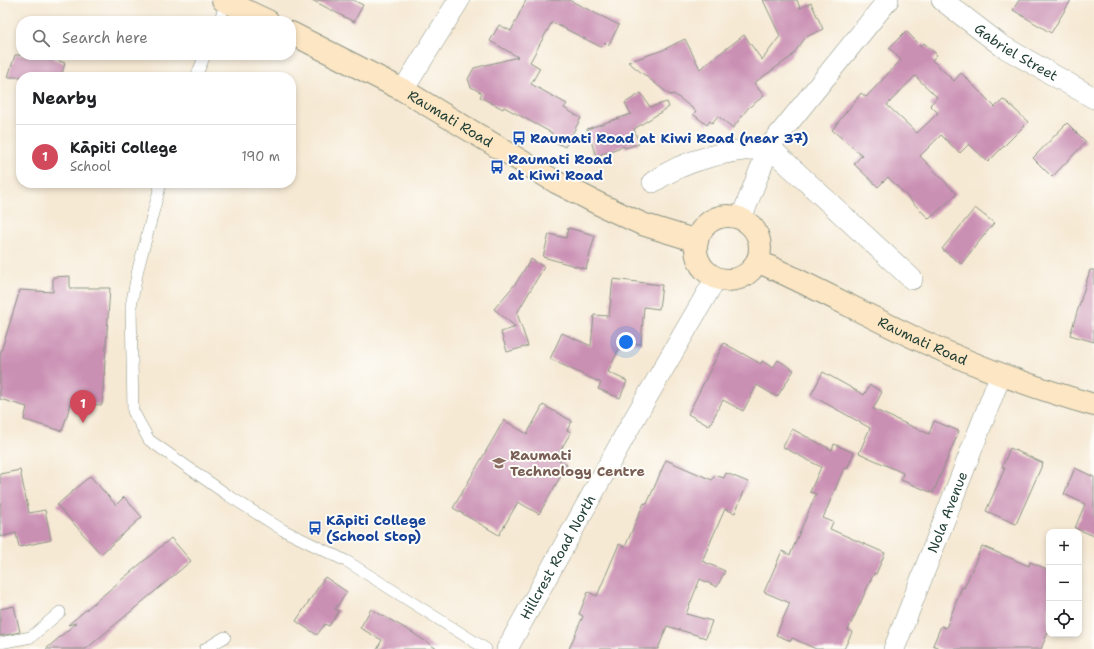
<!DOCTYPE html>
<html lang="en">
<head>
<meta charset="utf-8">
<style>
	:root { --surface:#fff; --page:#f2f2f2; --text:#202124; --muted:#757577; --line:#e0e0e0; --accent:#d1495b }
	body { margin:0; font-family:"Shantell Sans",sans-serif; background:var(--page); color:var(--text) }
	.controls { position:absolute; right:12px; bottom:12px; display:grid; overflow:hidden; border-radius:8px; box-shadow:0 2px 6px #0003 }
	.controls button { width:36px; height:36px; display:grid; place-items:center; padding:0; border:0; border-bottom:1px solid var(--line); background:var(--surface); color:var(--text); font:20px sans-serif }
	.you { position:absolute; left:626px; top:342px; width:14px; height:14px; margin:-10px; border:3px solid #fff; border-radius:50%; background:#1a73e8; box-shadow:0 0 0 6px #1a73e833 }
	.badge { display:grid; place-items:center; width:26px; height:26px; border-radius:50%; background:var(--accent); color:#fff; font-size:13px; font-weight:700 }
	.pin { position:absolute; translate:-50% -33px; filter:drop-shadow(0 1px 2px #0008) }
	.pin::after { content:''; position:absolute; top:21px; width:14px; height:12px; background:inherit; clip-path:polygon(0 0,100% 0,50% 100%) }
	.list { margin:0; padding:0; list-style:none }
	h2 { display:flex; justify-content:space-between; align-items:center; height:52px; margin:0; padding:0 16px; font-size:17px }
	h2 small { font-size:13px; font-weight:400; color:var(--muted) }
	.list li { display:grid; grid-template-columns:26px 1fr auto; gap:12px; align-items:center; box-sizing:border-box; height:64px; padding:0 16px; border-top:1px solid var(--line) }
	.list b { display:block; font-size:15px; white-space:nowrap }
	.list p { margin:0; font-size:13px; white-space:nowrap; color:var(--muted) }
	.list em { font-size:13px; font-style:normal; color:var(--muted) }
	.icon { flex:none; width:22px; height:22px; fill:none; stroke:currentColor; stroke-width:2; stroke-linecap:round; stroke-linejoin:round }
	.map { position:relative; flex:none; width:1094px; height:649px; overflow:hidden }
	.search { position:absolute; background:var(--surface); box-shadow:0 2px 6px #0003; left:16px; top:16px; width:280px; height:44px; display:flex; align-items:center; gap:10px; box-sizing:border-box; padding:0 14px; border-radius:16px; color:var(--muted); font-size:15px }
	.panel { position:absolute; background:var(--surface); box-shadow:0 2px 6px #0003; left:16px; top:72px; width:280px; height:116px; border-radius:16px }
	.map>svg:first-child { display:block }
	.building { fill:#ca90b4; fill-rule:evenodd }
	.lines { fill:none; stroke-linecap:round; stroke-linejoin:round }
	.lane-casing { stroke:#8a9384; stroke-width:12 }
	.street-casing { stroke:#8a9384; stroke-width:22 }
	.secondary-casing { stroke:#8a9384; stroke-width:24 }
	.lane { stroke:#fff; stroke-width:11 }
	.street { stroke:#fff; stroke-width:21 }
	.secondary { stroke:#fce6c4; stroke-width:22 }
	.labels { text-anchor:middle; dominant-baseline:central; stroke-width:4; stroke-linejoin:round; paint-order:stroke }
	.street-label { font-size:14px; fill:#1f3d34; stroke:#fdfcf7 }
	.transit-label { font-size:14px; font-weight:bold; fill:#164399; stroke:#fdfcf7; text-anchor:start }
	.education-label { font-size:14px; font-weight:bold; fill:#785e54; stroke:#fdfcf7; text-anchor:start }
</style>
</head>
<body>
<div class="map">
<svg width="1094" height="649" viewBox="0 0 1094 649">
	<rect width="100%" height="100%" fill="#fdfcf7"/>
	<filter id="ink" filterUnits="userSpaceOnUse"><feTurbulence type="fractalNoise" baseFrequency=".025" numOctaves="2"/><feDisplacementMap in="SourceGraphic" scale="8" xChannelSelector="R" yChannelSelector="G"/><feConvolveMatrix kernelMatrix="1 2 1 2 8 2 1 2 1" color-interpolation-filters="sRGB"/></filter>
	<filter id="wash" filterUnits="userSpaceOnUse"><feTurbulence type="fractalNoise" baseFrequency=".012" numOctaves="4" result="noise"/><feDisplacementMap in="SourceGraphic" scale="16" xChannelSelector="R" yChannelSelector="G"/><feGaussianBlur stdDeviation="0.9" result="paint"/><feColorMatrix in="noise" values="0 0 0 0 0 0 0 0 0 0 0 0 0 0 0 0 0 1.4 0 .05"/><feComposite in="paint" operator="in"/></filter>
	<g filter="url(#wash)">
		<rect width="100%" height="100%" fill="#f6e9d4"/>
		<g id="blocks">
			<g class="building">
				<polygon points="312,0 353,0 363,5 354,22"/>
				<polygon points="526,0 569,0 619,25 608,46 605,43 601,47 552,22 530,62 540,68 531,84 567,104 564,108 581,118 565,147 549,139 552,133 504,107 503,109 480,97 482,93 471,87 468,79 474,68 518,57 490,41 499,25 511,31"/>
				<polygon points="763,0 797,0 800,8 811,3 823,29 806,37 791,57 754,83 764,96 748,108 733,128 718,116 712,123 710,121 707,125 693,114 696,111 674,94 670,95 628,62 663,50 685,39 700,69 744,35 762,60 780,36"/>
				<polygon points="1019,0 1071,0 1051,33 1013,10"/>
				<path d="M 906,31 L 921,46 L 924,43 L 937,55 L 932,60 L 954,81 L 961,73 L 995,107 L 1003,100 L 1007,102 L 1028,122 L 988,162 L 969,144 L 960,153 L 941,135 L 920,156 L 957,194 L 929,219 L 888,177 L 878,187 L 854,164 L 862,155 L 832,130 L 861,93 L 866,97 L 901,60 L 889,48 ZM 915,76 L 937,97 L 930,105 L 938,113 L 917,133 L 887,105 Z"/>
				<polygon points="15,55 55,55 54,59 65,63 61,77 8,77"/>
				<polygon points="641,93 650,107 667,102 669,107 634,129 639,144 625,148 624,146 596,156 587,129 631,114 625,103"/>
				<polygon points="1067,123 1086,142 1052,177 1033,158"/>
				<polygon points="975,208 994,223 961,264 942,249"/>
				<polygon points="568,228 595,235 586,269 543,257 549,234 566,238"/>
				<polygon points="531,259 544,267 517,313 528,346 507,352 501,332 516,327 494,309 516,283"/>
				<polygon points="1090,270 1094,270 1094,342 1070,335"/>
				<polygon points="70,276 70,288 110,288 102,405 71,403 62,431 24,420 27,407 0,399 0,355 20,290 53,292 53,277"/>
				<polygon points="613,279 662,285 659,309 644,307 641,344 622,342 608,372 627,381 620,398 598,389 601,383 550,359 562,333 591,346 594,315 609,316"/>
				<polygon points="724,343 761,364 762,361 773,368 778,360 794,370 777,397 757,385 743,411 723,400 709,426 688,414"/>
				<polygon points="823,372 864,395 870,385 882,392 873,409 929,434 934,421 959,431 933,493 901,480 903,473 859,453 870,428 811,395"/>
				<polygon points="543,405 572,421 567,430 571,432 556,458 567,465 539,514 518,502 499,535 453,508 504,420 527,434"/>
				<polygon points="792,429 832,450 834,444 854,453 847,469 844,468 823,518 833,522 830,529 885,553 876,574 874,573 848,630 852,632 844,649 816,649 792,638 791,641 776,635 790,603 764,592 782,551 790,555 816,494 810,492 821,467 783,447"/>
				<polygon points="1010,448 1043,463 1016,524 986,511 1005,468 1002,467"/>
				<polygon points="666,460 712,480 715,475 724,478 726,473 748,482 735,513 725,509 702,561 725,571 717,587 700,579 686,614 712,621 706,638 667,626 658,649 569,649 583,616 579,614 588,592 597,596 619,544 625,547 644,503 647,504"/>
				<polygon points="1075,468 1094,477 1094,536 1075,528 1085,504 1064,494"/>
				<polygon points="20,470 29,513 45,510 51,540 19,547 16,533 0,537 0,474"/>
				<polygon points="90,476 116,505 124,497 142,517 101,554 57,505"/>
				<polygon points="171,538 191,561 86,649 46,649 76,623 68,625"/>
				<polygon points="982,546 1029,566 1030,562 1049,570 1049,630 1041,649 941,649 933,645 941,626 946,628 962,587 964,588"/>
				<polygon points="325,577 347,592 335,609 339,611 329,626 325,624 317,635 296,621"/>
				<polygon points="14,606 20,632 0,636 0,609"/>
				<polygon points="371,609 410,631 437,649 377,649 382,640 360,628"/>
			</g>
		</g>
	</g>
	<g filter="url(#ink)">
		<use href="#blocks" fill-opacity="0" stroke="#8a9384" stroke-width="1"/>
		<g class="lines">
			<g class="lane-casing">
				<g id="lane">
					<polyline points="219,21 227,1"/>
					<polyline points="196,77 205,55"/>
					<polyline points="161,183 138,269 131,306 133,411 149,440 229,496 283,530 348,562 486,649"/>
					<polyline points="0,643 31,637 60,612"/>
					<polyline points="205,649 225,637"/>
				</g>
			</g>
			<g class="street-casing">
				<g id="street">
					<path id="s1" d="M 942,0 L 1002,46 L 1094,98"/>
					<polyline points="403,90 459,0"/>
					<path d="M 653,182 C 687,158 728,151 769,147 L 912,279"/>
					<polyline points="741,219 769,147 888,0"/>
					<path id="s2" d="M 507,649 L 630,426 L 716,278"/>
					<path id="s3" d="M 894,649 L 1001,374"/>
				</g>
			</g>
			<g class="secondary-casing">
				<g id="secondary">
					<polyline points="223,0 268,21"/>
					<path id="s4" d="M 291,33 L 403,90 L 556,182 L 599,204 L 642,224 L 697,241"/>
					<circle cx="728" cy="248" r="32"/>
					<path id="s5" d="M 757,261 C 811,285 862,313 915,338 C 973,365 1033,388 1094,405"/>
				</g>
			</g>
			<use href="#lane" class="lane"/>
			<use href="#street" class="street"/>
			<use href="#secondary" class="secondary"/>
		</g>
	</g>
	<defs>
		<g id="bus-bare" transform="scale(1.08)"><path d="M-5-6H5V4H4V6H2V4H-2V6H-4V4H-5ZM-3.5-4V0h7V-4ZM-3.5 1.2v1.5H-2V1.2ZM2 1.2v1.5H3.5V1.2Z" fill="#1a4fb4" stroke="#fdfcf7" stroke-width="2.5" paint-order="stroke"/></g>
		<g id="school-bare" transform="scale(1.08)"><path d="M0-5L7-2L0 1L-7-2ZM-4 1L0 2.5L4 1V4Q0 6-4 4Z" fill="#8d6e63" stroke="#fdfcf7" stroke-width="2.5" paint-order="stroke"/></g>
	</defs>
	<g fill-rule="evenodd">
		<use href="#bus-bare" x="519" y="138"/>
		<use href="#bus-bare" x="497" y="167"/>
		<use href="#school-bare" x="499" y="463"/>
		<use href="#bus-bare" x="315" y="528"/>
	</g>
	<g class="labels">
		<g class="street-label">
			<text stroke="none"><textPath href="#s1" startOffset="91">Gabriel Street</textPath></text>
			<text stroke="none"><textPath href="#s4" startOffset="181">Raumati Road</textPath></text>
			<text stroke="none"><textPath href="#s5" startOffset="184">Raumati Road</textPath></text>
			<text stroke="none"><textPath href="#s3" startOffset="147">Nola Avenue</textPath></text>
			<text stroke="none"><textPath href="#s2" startOffset="105">Hillcrest Road North</textPath></text>
		</g>
		<g class="transit-label">
			<text x="530" y="138">Raumati Road at Kiwi Road (near 37)</text>
			<text x="508" y="159">Raumati Road<tspan x="508" dy="16">at Kiwi Road</tspan></text>
			<text x="326" y="520">Kāpiti College<tspan x="326" dy="16">(School Stop)</tspan></text>
		</g>
		<g class="education-label">
			<text x="510" y="455">Raumati<tspan x="510" dy="16">Technology Centre</tspan></text>
		</g>
	</g>
</svg>
<div class="controls">
<button>+</button>
<button>−</button>
<button><svg class="icon" aria-label="locate" viewBox="0 0 24 24"><circle cx="12" cy="12" r="6"/><path d="M12 2v4M12 18v4M2 12h4M18 12h4"/></svg></button>
</div>
<div class="you"></div>
<div class="pin badge" style="left:83px;top:423px">1</div>
<div class="search"><svg class="icon" aria-label="search" viewBox="0 0 24 24"><circle cx="10" cy="10" r="6"/><path d="M15 15l6 6"/></svg>Search here</div>
<section class="panel">
<h2>Nearby<small></small></h2>
<ul class="list">
<li><span class="badge">1</span><div><b>Kāpiti College</b><p>School</p></div><em>190 m</em></li>
</ul>
</section>
</div>
</body>
</html>
